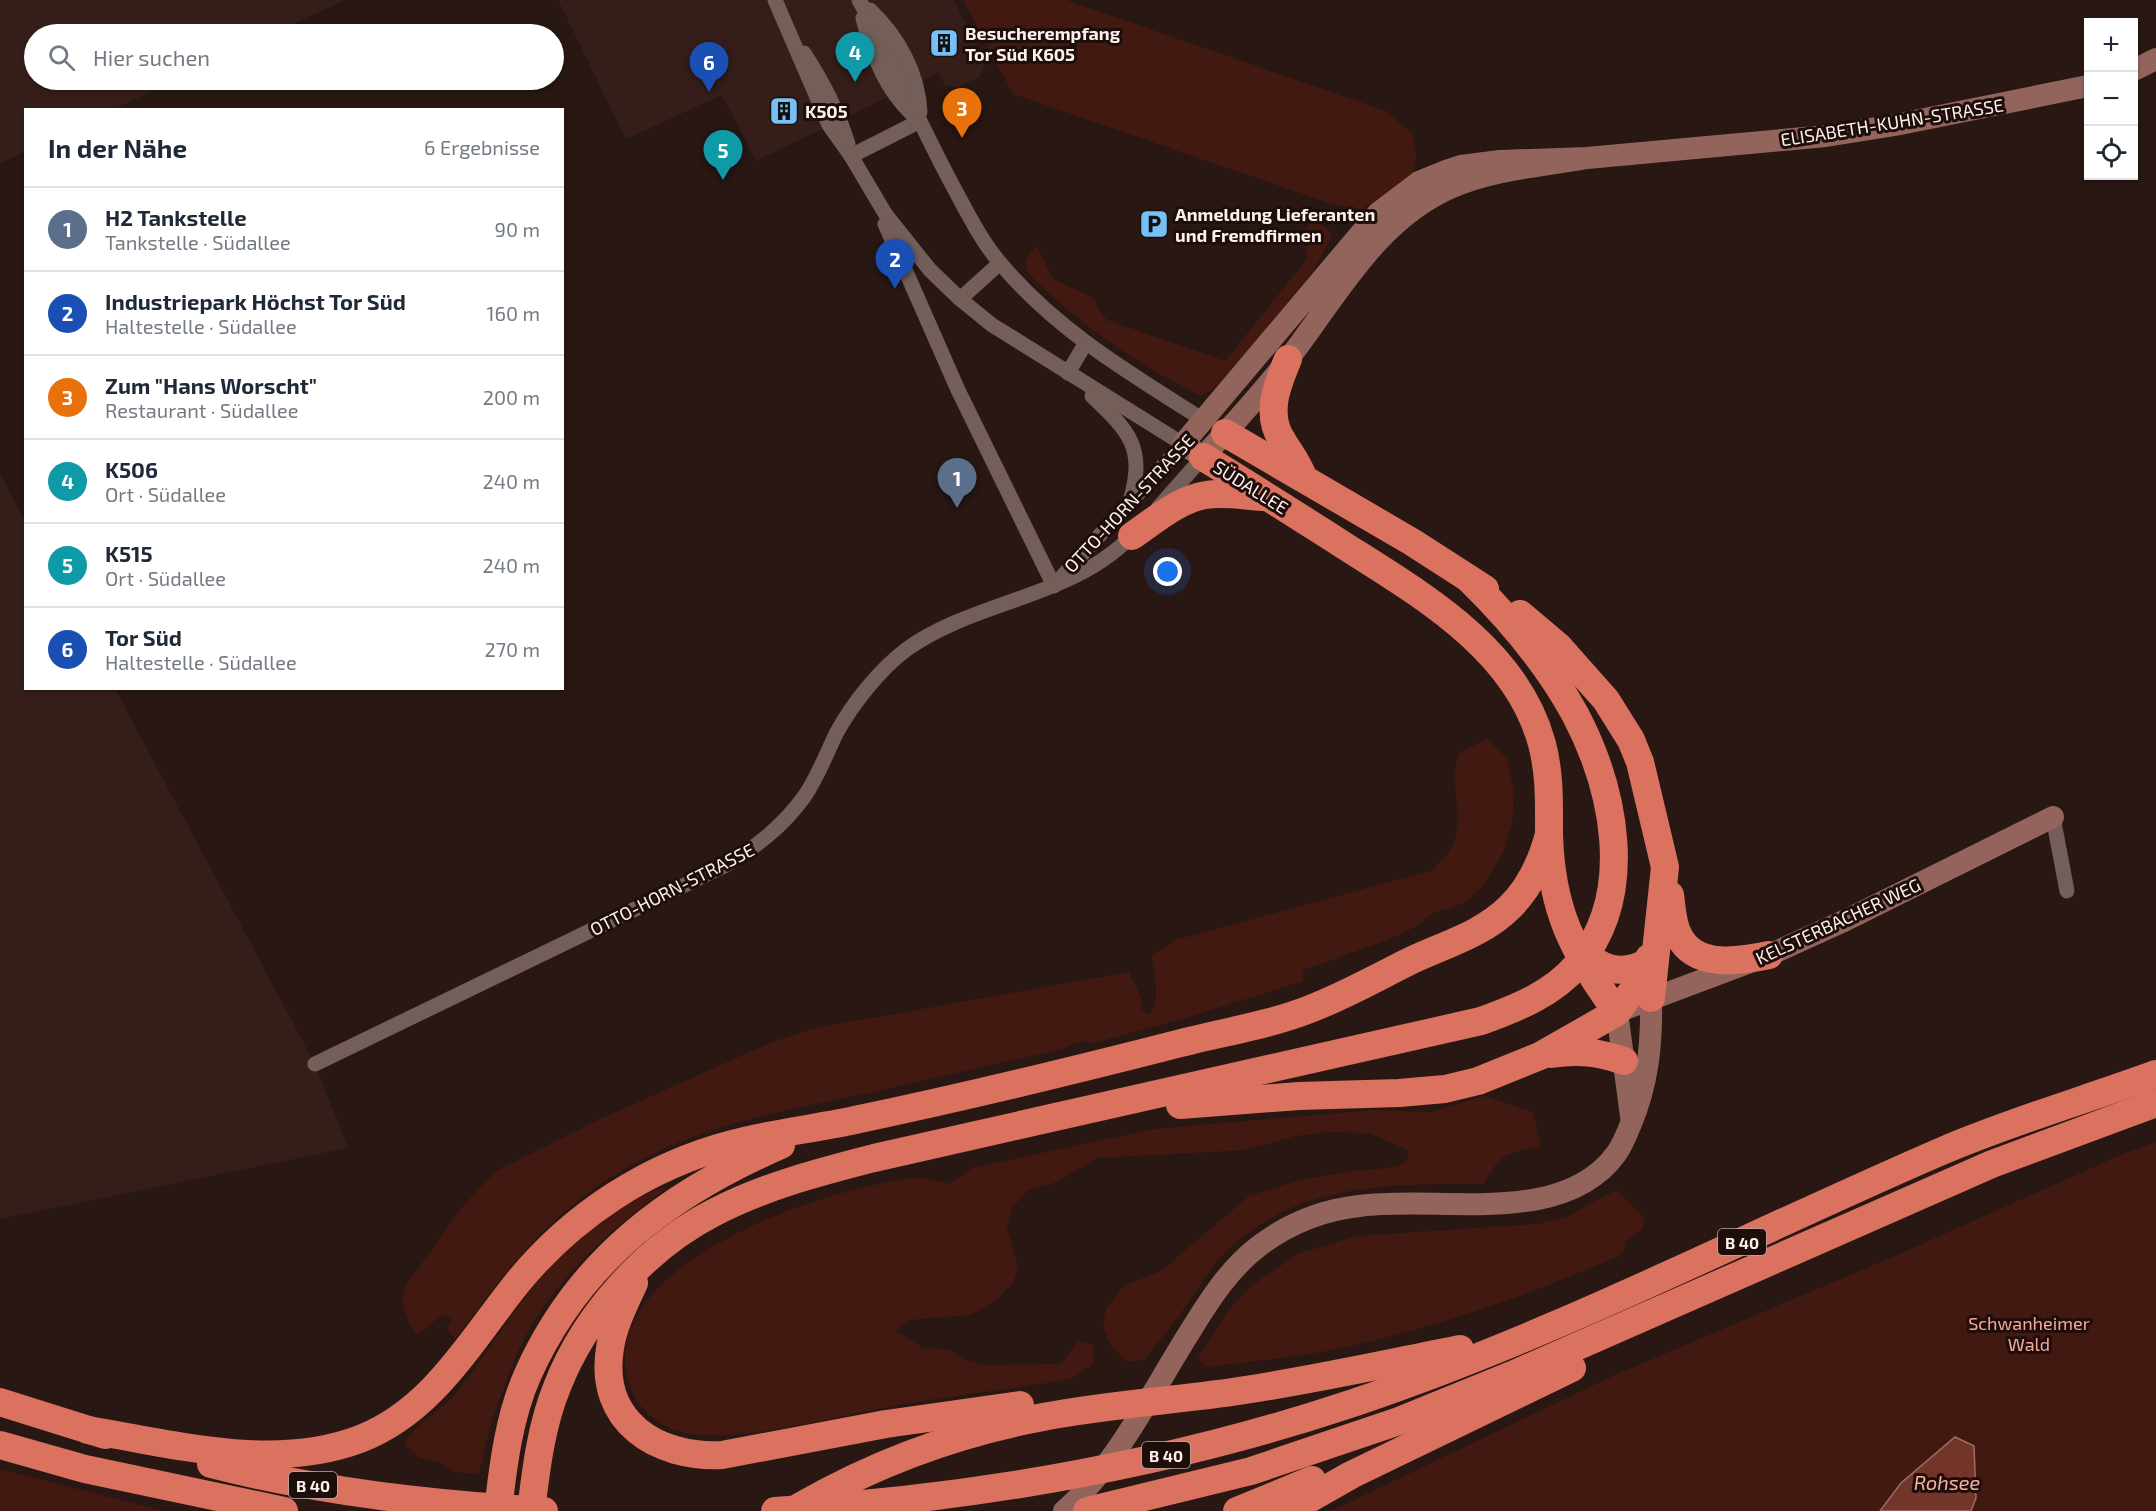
<!DOCTYPE html>
<html lang="de">
<head>
<meta charset="utf-8">
<style>
	:root { --surface:#fff; --page:#f6f6f7; --text:#1f2937; --muted:#747a83; --line:#e0e1e3; --accent:#1a73e8 }
	body { margin:0; font-family:"Exo 2",sans-serif; background:var(--page); color:var(--text) }
	.controls { position:absolute; right:18px; top:18px; display:grid; overflow:hidden; border-radius:0px; box-shadow:0 2px 4px #0004 }
	.controls button { width:54px; height:54px; display:grid; place-items:center; padding:0; border:0; border-bottom:2px solid var(--line); background:var(--surface); color:var(--text); font:30px sans-serif }
	.you { position:absolute; left:1168px; top:572px; width:21px; height:21px; margin:-15px; border:4px solid #fff; border-radius:50%; background:#1a73e8; box-shadow:0 0 0 9px #1a73e833 }
	.badge { display:grid; place-items:center; width:39px; height:39px; border-radius:50%; background:var(--accent); color:#fff; font-size:20px; font-weight:700 }
	.pin { position:absolute; translate:-50% -50px; filter:drop-shadow(0 2px 3px #0008) }
	.pin::after { content:''; position:absolute; top:32px; width:21px; height:18px; background:inherit; clip-path:polygon(0 0,100% 0,50% 100%) }
	.list { margin:0; padding:0; list-style:none }
	h2 { display:flex; justify-content:space-between; align-items:center; height:78px; margin:0; padding:0 24px; font-size:26px }
	h2 small { font-size:20px; font-weight:400; color:var(--muted) }
	.list li { display:grid; grid-template-columns:39px 1fr auto; gap:18px; align-items:center; box-sizing:border-box; height:84px; padding:0 24px; border-top:2px solid var(--line) }
	.list b { display:block; font-size:22px; white-space:nowrap }
	.list p { margin:0; font-size:20px; white-space:nowrap; color:var(--muted) }
	.list em { font-size:20px; font-style:normal; color:var(--muted) }
	.icon { flex:none; width:33px; height:33px; fill:none; stroke:currentColor; stroke-width:2; stroke-linecap:round; stroke-linejoin:round }
	.map { position:relative; flex:none; width:2156px; height:1511px; overflow:hidden }
	.search { position:absolute; background:var(--surface); box-shadow:0 2px 4px #0004; left:24px; top:24px; width:540px; height:66px; display:flex; align-items:center; gap:15px; box-sizing:border-box; padding:0 21px; border-radius:33px; color:var(--muted); font-size:22px }
	.panel { position:absolute; background:var(--surface); box-shadow:0 2px 4px #0004; left:24px; top:108px; width:540px; height:582px; border-radius:0px }
	.map>svg:first-child { display:block }
	.built { fill:#351e19 }
	.green { fill:#421911 }
	.water { fill:#73352a; stroke:#9c6d64; stroke-width:1.5 }
	.lines { fill:none; stroke-linecap:round; stroke-linejoin:round }
	.street { stroke:#735e59; stroke-width:15 }
	.secondary { stroke:#92645b; stroke-width:22 }
	.highway { stroke:#da725f; stroke-width:28 }
	.labels { text-anchor:middle; dominant-baseline:central; stroke-width:6; stroke-linejoin:round; paint-order:stroke }
	.shield { fill:#1e0e0b; stroke:#baaca9; stroke-width:1.5 }
	.shield-label { font-size:16px; font-weight:bold; fill:#fdf0ed }
	.poi-label { font-size:18px; font-weight:bold; fill:#fdf0ed; stroke:#1e0e0b; text-anchor:start }
	.street-label { font-size:18px; fill:#fdf0ed; stroke:#1e0e0b }
	.park-label { font-size:18px; fill:#f7a999; stroke:#1e0e0b }
	.water-label { font-size:20px; font-style:italic; fill:#fdaf9f; stroke:#1e0e0b }
</style>
</head>
<body>
<div class="map">
<svg width="2156" height="1511" viewBox="0 0 2156 1511">
	<rect width="100%" height="100%" fill="#281713"/>
	<g class="built">
		<polygon points="0,0 345,0 272,34 34,34 34,80 177,80 114,109 26,110 25,151 0,164"/>
		<polygon points="558,0 954,0 985,64 980,77 956,88 944,84 938,73 756,161 722,95 626,139"/>
		<polygon points="0,473 25,521 26,688 115,689 315,1064 348,1148 0,1219"/>
	</g>
	<g class="green">
		<polygon points="963,0 1066,0 1386,111 1413,134 1416,157 1413,175 1361,210 1329,203 1013,94"/>
		<path d="M 1316,222 L 1327,228 L 1332,235 L 1314,271 L 1234,368 L 1212,390 L 1201,396 C 1137,364 1078,324 1028,273 L 1026,261 L 1036,245 L 1053,279 L 1094,298 L 1099,310 L 1107,320 L 1225,361 L 1307,259 L 1305,232 L 1308,225 Z"/>
		<path d="M 1488,739 L 1507,759 L 1514,791 L 1512,824 L 1503,853 L 1483,886 L 1465,903 L 1431,914 L 1419,925 L 1388,940 L 1303,970 L 1303,981 L 1186,1018 L 1094,1043 C 1083,1040 1073,1043 1063,1049 C 1000,1063 936,1078 873,1092 C 763,1115 666,1130 575,1203 C 527,1241 492,1291 455,1339 L 447,1328 L 452,1319 L 443,1314 L 417,1335 L 409,1324 L 402,1303 L 405,1286 L 463,1206 L 496,1171 L 598,1120 L 772,1042 L 815,1028 L 1129,972 L 1141,997 L 1141,1010 L 1149,1015 C 1162,1001 1153,973 1152,955 L 1176,940 L 1433,870 C 1442,860 1454,849 1456,835 C 1462,807 1448,779 1460,752 Z"/>
		<path d="M 1485,1096 L 1533,1112 L 1541,1146 C 1504,1155 1504,1150 1483,1184 C 1395,1184 1299,1182 1230,1248 C 1209,1267 1197,1291 1181,1313 C 1169,1329 1156,1344 1145,1360 L 1127,1362 L 1109,1343 L 1103,1326 L 1106,1309 L 1123,1286 L 1161,1271 L 1249,1196 L 1296,1181 L 1351,1171 L 1389,1168 L 1406,1163 L 1409,1151 L 1369,1133 L 1329,1132 L 1295,1136 L 1246,1150 L 1098,1158 L 1052,1184 L 1028,1190 L 1012,1208 L 1007,1229 L 1018,1265 L 1013,1283 L 995,1301 L 971,1315 L 908,1320 L 896,1331 L 924,1348 L 948,1349 L 969,1361 L 988,1365 L 1061,1364 L 1078,1341 L 1093,1345 L 1094,1364 L 1070,1379 C 1008,1390 945,1396 882,1408 C 826,1418 726,1448 672,1429 C 650,1420 635,1404 628,1381 C 595,1263 831,1185 918,1178 C 927,1177 939,1182 949,1184 L 972,1168 L 1154,1129 L 1375,1110 L 1430,1112 Z"/>
		<polygon points="2156,1142 2156,1511 1971,1511 1976,1498 1901,1483 1880,1511 1331,1511 1617,1374 1897,1255 2123,1154"/>
		<path d="M 665,1186 L 662,1192 C 596,1240 534,1299 507,1379 C 500,1399 492,1419 487,1440 C 484,1451 484,1464 477,1474 L 455,1472 L 441,1463 L 419,1457 L 404,1444 C 414,1424 441,1411 456,1393 C 481,1362 502,1328 526,1296 C 561,1248 610,1208 665,1186 Z"/>
		<path d="M 1616,1190 L 1644,1217 L 1643,1229 L 1626,1241 L 1623,1254 C 1535,1293 1445,1325 1351,1346 C 1304,1357 1255,1361 1207,1367 L 1198,1358 L 1229,1309 L 1251,1286 L 1298,1254 L 1356,1236 L 1538,1224 L 1566,1217 Z"/>
		<polygon points="0,1469 163,1511 0,1511"/>
	</g>
	<polygon class="water" points="1955,1437 1974,1446 1976,1498 1971,1511 1880,1511 1901,1483"/>
	<g class="lines">
		<g class="street">
			<polyline points="775,0 829,125 851,156 886,215 930,270 960,299 992,325 1183,444 1058,581"/>
			<path d="M 859,0 C 894,62 921,128 955,190 C 969,216 982,242 1001,264 C 1057,331 1131,374 1205,421"/>
			<path d="M 870,10 C 898,37 918,72 920,112"/>
			<path d="M 863,18 C 871,52 885,88 911,113"/>
			<path d="M 804,53 C 823,82 838,111 848,144"/>
			<polyline points="851,156 920,121"/>
			<polyline points="885,224 958,390 1054,586"/>
			<polyline points="960,299 1000,263"/>
			<polyline points="1068,373 1085,344"/>
			<path d="M 1092,396 C 1129,431 1146,448 1130,501"/>
			<polyline points="1158,508 1203,457"/>
			<polyline points="2053,817 2067,891"/>
			<path d="M 315,1064 L 726,865 C 757,846 782,827 804,797 C 818,777 826,754 837,732 C 853,703 880,669 907,649 C 977,599 1076,598 1135,532"/>
		</g>
		<g class="secondary">
			<polyline points="2134,70 2156,59"/>
			<path d="M 1587,158 C 1543,166 1492,169 1450,188 C 1376,221 1337,296 1290,357 C 1263,392 1233,425 1203,457 L 1183,444 L 1378,213 L 1419,182 L 1446,171 L 1461,166 L 1500,161 L 1587,158 L 1826,136 L 1895,125 L 2088,86"/>
			<polyline points="1631,1116 1617,1012 1769,955 1846,920 2053,817"/>
			<path d="M 1064,1511 C 1116,1466 1154,1388 1191,1330 C 1210,1299 1230,1268 1259,1246 C 1288,1224 1323,1210 1359,1206 C 1438,1195 1562,1228 1616,1154 C 1622,1146 1626,1136 1630,1126 C 1648,1085 1652,1043 1651,998"/>
		</g>
		<g class="highway">
			<path d="M 1288,359 C 1277,385 1265,414 1282,440 C 1290,454 1297,461 1303,477"/>
			<polyline points="1225,433 1412,542 1485,589"/>
			<path d="M 1203,457 C 1248,484 1293,513 1337,541 C 1416,592 1516,646 1542,744 C 1550,774 1549,803 1549,834 C 1551,910 1573,952 1617,1012"/>
			<path d="M 1132,536 C 1154,521 1179,499 1206,495 C 1225,492 1244,496 1263,497"/>
			<polyline points="1520,614 1559,647 1606,700 1631,740 1640,762 1665,867 1651,998"/>
			<path d="M 1670,895 C 1672,908 1672,924 1679,936 C 1695,969 1741,961 1769,955"/>
			<path d="M 1579,948 C 1599,969 1621,977 1648,962"/>
			<path d="M 1551,1054 C 1578,1050 1599,1052 1624,1061"/>
			<polyline points="1180,1105 1299,1096 1399,1093 1445,1089 1478,1081 1540,1056 1617,1012 1636,986 1649,958"/>
			<path d="M 634,1283 C 625,1303 613,1326 610,1348 C 598,1422 657,1458 722,1455 L 886,1424 L 1020,1405"/>
			<polyline points="0,1402 105,1435"/>
			<path d="M 88,1430 C 175,1444 273,1472 360,1439 C 433,1411 471,1340 518,1282 C 573,1215 648,1166 732,1144 C 772,1133 814,1129 855,1120 C 964,1097 1072,1071 1181,1043 C 1223,1032 1270,1025 1310,1009 C 1344,996 1376,978 1408,962 C 1443,945 1482,935 1510,907 C 1531,886 1542,861 1549,834"/>
			<polyline points="0,1445 85,1469 284,1511"/>
			<path d="M 211,1464 C 320,1492 432,1504 544,1511"/>
			<path d="M 801,1506 C 876,1463 957,1433 1043,1417 C 1105,1405 1169,1401 1232,1392 C 1309,1381 1385,1364 1460,1349"/>
			<path d="M 498,1511 C 503,1466 509,1416 528,1374 C 579,1260 670,1193 781,1145"/>
			<path d="M 531,1511 C 536,1470 541,1426 557,1387 C 585,1315 646,1247 715,1212 C 765,1186 820,1172 874,1158 L 1481,1021 C 1517,1008 1553,994 1578,964 C 1637,894 1614,788 1575,714 C 1547,663 1510,619 1469,579"/>
			<path d="M 775,1511 C 970,1499 1164,1466 1350,1404 C 1554,1336 1745,1236 1942,1151 C 2012,1121 2085,1100 2156,1074"/>
			<polyline points="1087,1511 1251,1471 1399,1421 1512,1375 1992,1164 2156,1103"/>
			<polyline points="1237,1511 1312,1480"/>
			<polyline points="1288,1511 1351,1475 1572,1368"/>
		</g>
	</g>
	<defs>
		<g id="building-square" transform="scale(1.5)"><rect x="-9" y="-9" width="18" height="18" rx="4" fill="#76c0f7" stroke="#1e0e0b"/><path d="M-4-6H4V6H1V3H-1V6H-4ZM-2.5-4.3h1.7v1.8h-1.7ZM.8-4.3h1.7v1.8H.8ZM-2.5-1h1.7V.8h-1.7ZM.8-1h1.7V.8H.8Z" fill="#111"/></g>
		<g id="parking-square" transform="scale(1.5)"><rect x="-9" y="-9" width="18" height="18" rx="4" fill="#76c0f7" stroke="#1e0e0b"/><path d="M-3.5-5.5H1a3.5 3.5 0 0 1 0 7H-1V5.5H-3.5ZM-1-3.4V-.6H.8a1.4 1.4 0 0 0 0-2.8Z" fill="#111"/></g>
	</defs>
	<g fill-rule="evenodd">
		<use href="#building-square" x="944" y="43"/>
		<use href="#building-square" x="784" y="111"/>
		<use href="#parking-square" x="1154" y="224"/>
	</g>
	<g class="labels">
		<g class="shield">
			<rect x="1718" y="1229" width="48" height="26" rx="4.5"/>
			<rect x="1142" y="1442" width="48" height="26" rx="4.5"/>
			<rect x="289" y="1472" width="48" height="26" rx="4.5"/>
		</g>
		<g class="shield-label">
			<text x="1742" y="1242">B 40</text>
			<text x="1166" y="1455">B 40</text>
			<text x="313" y="1485">B 40</text>
		</g>
		<g class="poi-label">
			<text x="965" y="33">Besucherempfang<tspan x="965" dy="21">Tor Süd K605</tspan></text>
			<text x="805" y="111">K505</text>
			<text x="1175" y="214">Anmeldung Lieferanten<tspan x="1175" dy="21">und Fremdfirmen</tspan></text>
		</g>
		<g class="street-label">
			<text transform="translate(1892 122) rotate(-9)">ELISABETH-KUHN-STRASSE</text>
			<text transform="translate(1251 487) rotate(32)">SÜDALLEE</text>
			<text transform="translate(1129 503) rotate(-47)">OTTO-HORN-STRASSE</text>
			<text transform="translate(672 889) rotate(-27)">OTTO-HORN-STRASSE</text>
			<text transform="translate(1838 921) rotate(-25)">KELSTERBACHER WEG</text>
		</g>
		<g class="park-label">
			<text x="2029" y="1323">Schwanheimer<tspan x="2029" dy="21">Wald</tspan></text>
		</g>
		<g class="water-label">
			<text x="1947" y="1482">Rohsee</text>
		</g>
	</g>
</svg>
<div class="controls">
<button>+</button>
<button>−</button>
<button><svg class="icon" aria-label="locate" viewBox="0 0 24 24"><circle cx="12" cy="12" r="6"/><path d="M12 2v4M12 18v4M2 12h4M18 12h4"/></svg></button>
</div>
<div class="you"></div>
<div class="pin badge" style="left:957px;top:508px;background:#5c6f8a">1</div>
<div class="pin badge" style="left:895px;top:289px;background:#1a4fb4">2</div>
<div class="pin badge" style="left:962px;top:138px;background:#e8710a">3</div>
<div class="pin badge" style="left:855px;top:82px;background:#0f9aa8">4</div>
<div class="pin badge" style="left:723px;top:180px;background:#0f9aa8">5</div>
<div class="pin badge" style="left:709px;top:92px;background:#1a4fb4">6</div>
<div class="search"><svg class="icon" aria-label="search" viewBox="0 0 24 24"><circle cx="10" cy="10" r="6"/><path d="M15 15l6 6"/></svg>Hier suchen</div>
<section class="panel">
<h2>In der Nähe<small>6 Ergebnisse</small></h2>
<ul class="list">
<li><span class="badge" style="background:#5c6f8a">1</span><div><b>H2 Tankstelle</b><p>Tankstelle · Südallee</p></div><em>90 m</em></li>
<li><span class="badge" style="background:#1a4fb4">2</span><div><b>Industriepark Höchst Tor Süd</b><p>Haltestelle · Südallee</p></div><em>160 m</em></li>
<li><span class="badge" style="background:#e8710a">3</span><div><b>Zum &quot;Hans Worscht&quot;</b><p>Restaurant · Südallee</p></div><em>200 m</em></li>
<li><span class="badge" style="background:#0f9aa8">4</span><div><b>K506</b><p>Ort · Südallee</p></div><em>240 m</em></li>
<li><span class="badge" style="background:#0f9aa8">5</span><div><b>K515</b><p>Ort · Südallee</p></div><em>240 m</em></li>
<li><span class="badge" style="background:#1a4fb4">6</span><div><b>Tor Süd</b><p>Haltestelle · Südallee</p></div><em>270 m</em></li>
</ul>
</section>
</div>
</body>
</html>
